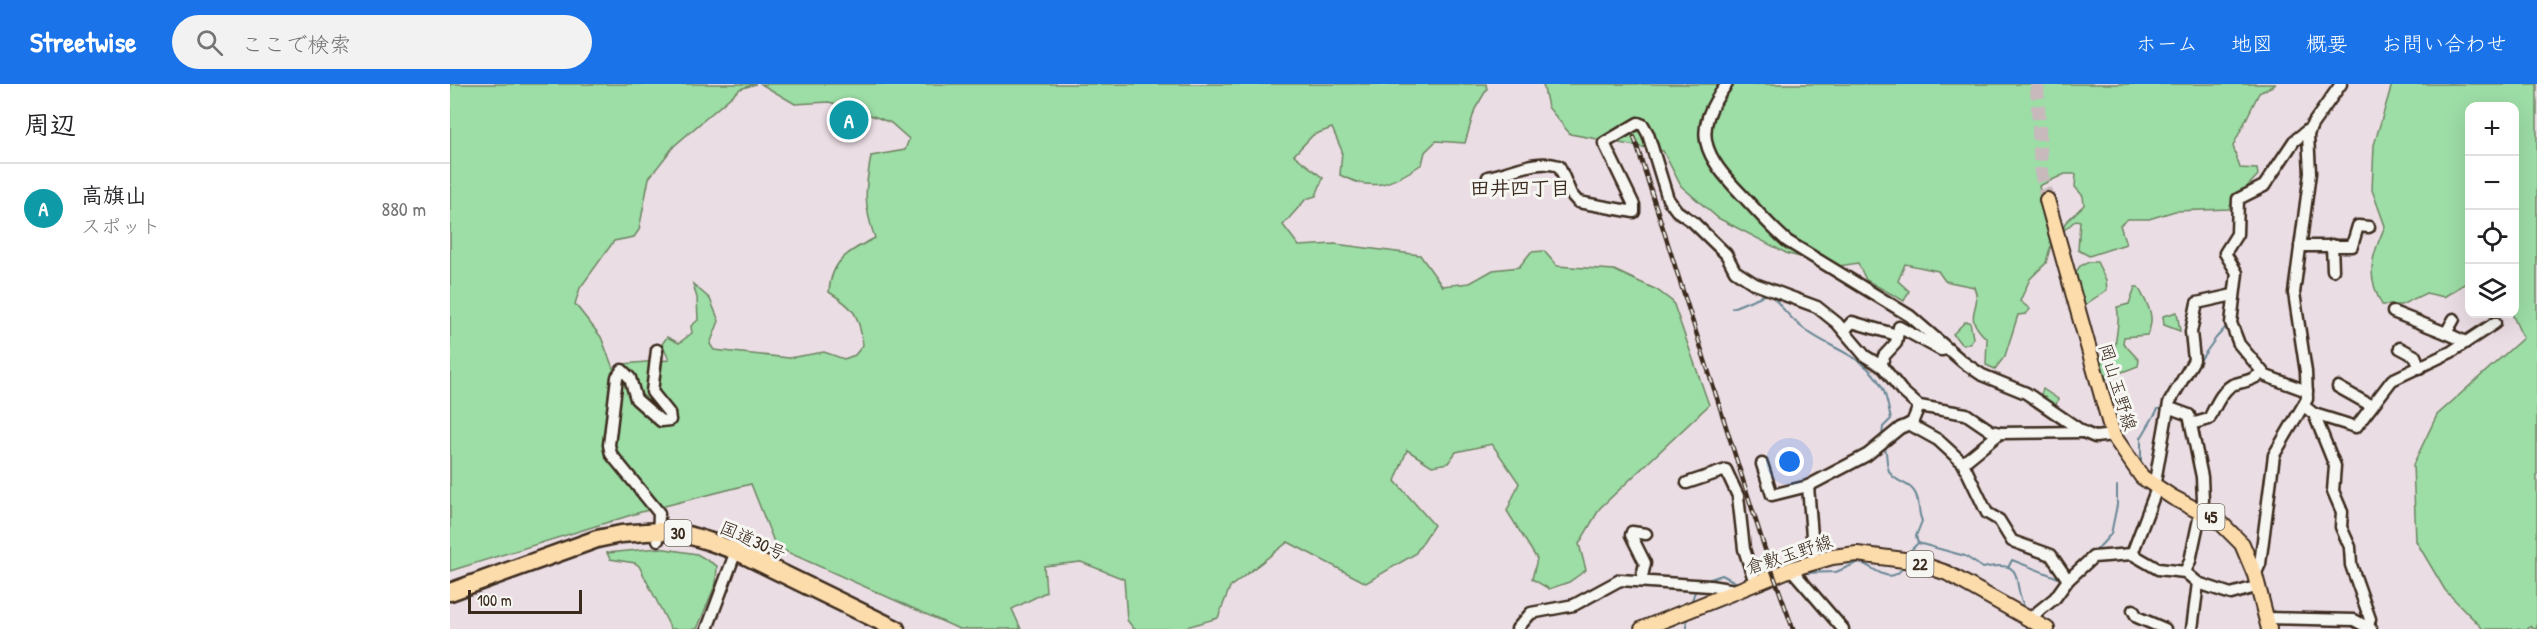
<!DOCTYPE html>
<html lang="ja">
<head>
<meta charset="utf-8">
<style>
	:root { --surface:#fff; --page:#f2f2f2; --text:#202124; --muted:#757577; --line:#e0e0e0; --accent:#1a73e8 }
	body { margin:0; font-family:"Patrick Hand","Klee One",sans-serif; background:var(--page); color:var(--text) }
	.controls { position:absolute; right:18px; top:18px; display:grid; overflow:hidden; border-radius:12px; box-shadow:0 6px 24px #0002 }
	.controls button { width:54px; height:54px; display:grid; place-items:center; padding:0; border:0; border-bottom:2px solid var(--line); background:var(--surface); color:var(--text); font:30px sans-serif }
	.scale { position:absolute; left:18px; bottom:15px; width:114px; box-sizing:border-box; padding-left:6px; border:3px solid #3b2a1e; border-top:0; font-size:16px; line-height:21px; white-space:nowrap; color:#3b2a1e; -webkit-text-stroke:4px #f6f6f2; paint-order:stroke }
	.you { position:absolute; left:1340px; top:378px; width:21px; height:21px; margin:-15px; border:4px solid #fff; border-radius:50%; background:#1a73e8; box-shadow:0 0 0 9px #1a73e833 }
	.badge { display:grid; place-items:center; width:39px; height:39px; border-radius:50%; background:var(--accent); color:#fff; font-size:20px; font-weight:700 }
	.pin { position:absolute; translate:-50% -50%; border:3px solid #fff; box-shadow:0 2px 6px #0006 }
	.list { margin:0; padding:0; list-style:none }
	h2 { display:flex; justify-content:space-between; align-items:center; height:78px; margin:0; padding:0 24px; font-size:26px }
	h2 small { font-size:20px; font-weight:400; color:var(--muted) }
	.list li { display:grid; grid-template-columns:39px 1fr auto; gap:18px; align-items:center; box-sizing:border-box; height:90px; padding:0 24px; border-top:2px solid var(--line) }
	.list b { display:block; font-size:22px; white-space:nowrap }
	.list p { margin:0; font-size:20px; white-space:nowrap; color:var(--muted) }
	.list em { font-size:20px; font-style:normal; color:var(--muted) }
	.icon { flex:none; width:33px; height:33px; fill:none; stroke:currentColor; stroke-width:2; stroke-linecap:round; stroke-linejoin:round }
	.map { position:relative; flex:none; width:2087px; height:545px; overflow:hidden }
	header { display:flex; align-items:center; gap:36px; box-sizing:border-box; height:84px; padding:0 30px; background:var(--accent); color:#fff }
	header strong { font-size:28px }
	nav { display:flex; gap:33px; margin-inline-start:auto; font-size:21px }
	.search { width:420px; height:54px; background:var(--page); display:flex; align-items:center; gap:15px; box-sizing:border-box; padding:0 21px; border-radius:33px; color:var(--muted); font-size:22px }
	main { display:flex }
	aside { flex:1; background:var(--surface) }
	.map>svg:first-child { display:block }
	.green { fill:#9ddda6; stroke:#6c8462; stroke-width:1.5 }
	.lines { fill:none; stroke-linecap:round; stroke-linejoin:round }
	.stream { stroke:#678795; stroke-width:2 }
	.major-tunnel { stroke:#c8b9bc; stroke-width:14; stroke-dasharray:14 7; stroke-linecap:butt }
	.minor-casing { stroke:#3b2a1e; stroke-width:15 }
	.major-casing { stroke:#3b2a1e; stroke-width:18 }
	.highway-casing { stroke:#3b2a1e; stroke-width:21 }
	.minor { stroke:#f6f6f2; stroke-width:10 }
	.major { stroke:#fddcac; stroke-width:14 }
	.highway { stroke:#fddcac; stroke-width:16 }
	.rail-casing { stroke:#3b2a1e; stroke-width:4.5 }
	.rail { stroke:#f6f6f2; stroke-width:2; stroke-dasharray:7; stroke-linecap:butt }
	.labels { text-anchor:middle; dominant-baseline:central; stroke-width:6; stroke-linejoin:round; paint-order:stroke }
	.shield { fill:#f6f6f2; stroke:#73675e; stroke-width:1.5 }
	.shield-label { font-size:16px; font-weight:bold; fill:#3b2a1e }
	.street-label { font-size:18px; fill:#3b2a1e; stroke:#f6f6f2 }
	.neighbourhood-label { font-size:20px; font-weight:bold; fill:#3b2a1e; stroke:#f6f6f2 }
</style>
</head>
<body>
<header>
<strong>Streetwise</strong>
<div class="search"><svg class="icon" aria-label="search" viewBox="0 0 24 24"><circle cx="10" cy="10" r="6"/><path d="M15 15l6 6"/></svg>ここで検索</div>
<nav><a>ホーム</a><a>地図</a><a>概要</a><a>お問い合わせ</a></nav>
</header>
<main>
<aside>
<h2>周辺<small></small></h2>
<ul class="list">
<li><span class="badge" style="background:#0f9aa8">A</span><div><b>高旗山</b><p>スポット</p></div><em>880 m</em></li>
</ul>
</aside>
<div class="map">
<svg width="2087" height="545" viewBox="0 0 2087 545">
	<rect width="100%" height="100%" fill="#ebdde4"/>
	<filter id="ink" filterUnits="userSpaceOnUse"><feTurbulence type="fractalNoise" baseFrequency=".0167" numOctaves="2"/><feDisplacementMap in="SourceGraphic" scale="12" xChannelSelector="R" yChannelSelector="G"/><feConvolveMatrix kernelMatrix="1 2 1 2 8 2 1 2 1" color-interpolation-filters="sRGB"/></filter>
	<g filter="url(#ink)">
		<g class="green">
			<path d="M 0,0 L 306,0 L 290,5 L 224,62 L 199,94 L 189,146 L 184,153 L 164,157 L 130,204 L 125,220 L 151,253 L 163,284 L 173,280 L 219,276 L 212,260 L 217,253 L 229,259 L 242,249 L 241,242 L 248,236 L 247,214 L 243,200 L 260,215 L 269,237 L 260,260 L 264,266 L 339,274 L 374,268 L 394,275 L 405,271 L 413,261 C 409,231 405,224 379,208 C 381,176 399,167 425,154 C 413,121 415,105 421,72 L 455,66 L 459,55 L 441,39 L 426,33 L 379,18 L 345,20 L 311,0 L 1036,0 L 1037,5 L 1025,25 L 1015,59 L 986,57 L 975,68 L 972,80 C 942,100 924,109 890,91 L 892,67 L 882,44 L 863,51 L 844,71 L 873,94 L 866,112 L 856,115 L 833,141 L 849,162 L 885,160 L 970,171 L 992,202 L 1020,199 L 1043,186 L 1069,183 L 1081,168 L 1094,167 L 1107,182 L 1164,186 L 1207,206 L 1223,218 L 1259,321 L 1150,424 L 1129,460 L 1136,486 L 1119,498 L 1099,505 L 1082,495 L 1087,475 L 1057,427 L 1069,399 L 1042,360 L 1006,368 L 998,379 L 982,382 L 957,366 L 945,397 L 984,441 L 965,470 L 916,499 L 838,458 L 780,503 L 768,534 L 730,545 L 684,545 L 677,536 L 674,495 L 631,478 L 594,482 L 596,508 L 562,525 L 571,545 L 509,545 L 326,463 L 301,400 L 191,428 L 0,487 Z"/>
			<path d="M 1093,0 L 1826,0 L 1809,9 L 1783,62 L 1790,84 L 1807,85 L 1808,91 L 1795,105 L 1784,112 L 1779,125 L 1725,127 L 1699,135 L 1678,135 L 1670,141 L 1676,160 L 1639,172 L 1628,166 L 1630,137 L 1626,136 L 1612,148 L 1615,139 L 1634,121 L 1633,112 L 1625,103 L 1626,90 L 1615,90 L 1589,102 L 1601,160 L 1596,179 L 1580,195 L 1570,217 L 1580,225 L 1576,230 L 1568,231 L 1555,272 L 1545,285 L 1536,281 L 1537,255 C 1509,229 1534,227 1524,203 L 1495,197 L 1488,187 L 1455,180 L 1448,197 L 1459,207 L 1454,217 L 1416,196 L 1408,179 L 1389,182 L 1338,170 L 1268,134 L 1231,102 L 1213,67 L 1120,50 L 1098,23 Z"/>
			<path d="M 1942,0 L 2087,0 L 2087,545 L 2080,542 L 2078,545 L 2033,545 L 1995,506 L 1966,457 L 1963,381 L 1987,331 L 2073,254 L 2063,232 L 2064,22 L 2020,22 L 2019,197 L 1994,213 L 1976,209 L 1951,221 L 1932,221 C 1915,189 1922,173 1935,142 L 1922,106 L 1924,61 Z"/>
			<polygon points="1639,178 1647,178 1656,196 1657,206 1636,220 1632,219 1624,191 1630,182"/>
			<path d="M 1685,203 L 1688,203 C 1697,220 1707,232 1697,251 L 1674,253 L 1673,259 L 1689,276 L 1688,282 L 1654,295 L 1648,273 L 1665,267 C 1665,252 1671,237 1667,223 L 1679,220 Z"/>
			<polygon points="1727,228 1730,247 1714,241 1713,232"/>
			<polygon points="1515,238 1520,238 1523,254 1520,260 1511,260 1503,250"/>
			<polygon points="1593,305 1608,315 1605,324 1590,313"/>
			<polygon points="209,464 247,470 267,482 266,499 247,545 221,545 189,482 185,479 160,475 157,469"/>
		</g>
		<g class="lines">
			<g class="stream">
				<polyline points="1782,132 1783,117"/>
				<path d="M 1282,224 L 1319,209 C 1329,219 1337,231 1348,240 C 1375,265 1414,268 1432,303 C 1437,312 1438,324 1441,335 L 1433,343 L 1432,352"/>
				<polyline points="1746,282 1766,254 1777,242"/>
				<path d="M 1434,360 C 1438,370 1435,380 1440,389 C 1445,398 1457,398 1463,406 C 1471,415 1467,427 1472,437 L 1466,452 L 1468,459 L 1515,472 L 1533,484 C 1580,475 1559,498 1576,526"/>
				<polyline points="1691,376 1691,354 1708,325 1714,324"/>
				<polyline points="1457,470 1467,460"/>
				<polyline points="1643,470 1661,450 1667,421 1667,402"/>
				<polyline points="1559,482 1562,476 1611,495"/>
				<path d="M 1351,489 L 1386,488 L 1409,478 C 1425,483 1440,504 1454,482"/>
				<polyline points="1255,497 1272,491 1287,499"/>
				<polyline points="1242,516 1246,505"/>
				<polyline points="1237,545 1237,534"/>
			</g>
			<polyline class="major-tunnel" points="1587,0 1591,87 1597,116"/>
			<g class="minor-casing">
				<g id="minor">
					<path d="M 1277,0 C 1240,48 1254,71 1292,111 C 1307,127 1321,143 1337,157 L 1460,232 L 1513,278 L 1532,291 L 1576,309 L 1633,348 L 1645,353 L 1663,351"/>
					<path d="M 1038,93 C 1061,89 1086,74 1109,82 L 1121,110 L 1128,118 L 1184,128 L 1184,121 L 1154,59 L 1188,39 L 1193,41 L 1198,50 L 1218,115 L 1227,127 L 1243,138 L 1276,170 L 1285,187 L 1305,200 L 1367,223 L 1387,239 L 1415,272 L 1433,283 L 1452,307 L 1469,322 L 1516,330 L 1541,347 L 1550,349 L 1633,348"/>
					<polyline points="1882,161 1883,186"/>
					<polyline points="1850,162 1902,162 1908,142 1919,143"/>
					<polyline points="1943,228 1996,249"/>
					<polyline points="2004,235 1996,249 2016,258"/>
					<polyline points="1394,247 1402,238 1447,251"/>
					<polyline points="1950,264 1965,272 1970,284"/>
					<polyline points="207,266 202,308 219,329 220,336 211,337 186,315 180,294 172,286 167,293 159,361 161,370 209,429 208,456"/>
					<polyline points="1431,282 1434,272 1446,259 1449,243 1491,266 1498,265"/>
					<polyline points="1888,303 1920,321"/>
					<polyline points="1857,307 1816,292 1789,260 1781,239 1787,189 1775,169 1787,150 1788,115 1814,102 1844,57 1859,45"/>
					<polyline points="1854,322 1864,330 1885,382 1883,407 1892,428 1891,443 1900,463 1901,481 1920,535 1918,542"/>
					<polyline points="1720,324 1739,331 1752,393 1753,416 1740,477 1735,488"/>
					<polyline points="1864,330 1906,343 1942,296 2001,268 2045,239"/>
					<polyline points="1459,340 1488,356 1513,379 1537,429 1549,436 1562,457 1601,471 1618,496"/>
					<path d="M 1741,340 L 1759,335 C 1764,325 1773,303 1785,300 C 1796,297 1803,296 1812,289"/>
					<polyline points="1513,379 1550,349"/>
					<polyline points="1312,380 1322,411 1358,402"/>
					<polyline points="1237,399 1276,386 1288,412 1294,465 1305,499"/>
					<polyline points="1704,403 1719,319 1744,276 1741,248 1747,219 1783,211"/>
					<polyline points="1682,470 1707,404"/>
					<polyline points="1364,477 1358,402 1417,371 1450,344 1462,339 1469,322"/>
					<polyline points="1341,485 1393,545"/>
					<polyline points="1805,491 1810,480 1824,371 1857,315 1856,288 1844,209 1860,89 1858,51 1862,41 1891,0"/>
					<polyline points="1191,497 1195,479 1181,451 1182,448 1196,450"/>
					<polyline points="1683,526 1687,533 1715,545"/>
					<polyline points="1818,534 1904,536 1921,545"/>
					<polyline points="1579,535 1605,514 1618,496 1643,473 1682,470 1708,485 1735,488 1748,499 1781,510 1809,502"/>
					<polyline points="257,545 286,467"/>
					<polyline points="1067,545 1081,529 1124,521 1170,496 1260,502 1285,506"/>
					<polyline points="1742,545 1748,499"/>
				</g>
			</g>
			<g class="major-casing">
				<g id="major">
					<polyline points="1597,116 1663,351 1692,393 1722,413 1771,439 1792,460 1805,491 1819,545"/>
					<polyline points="1192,545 1341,485 1382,473 1407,470 1462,477 1497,489 1597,545"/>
				</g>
			</g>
			<g class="highway-casing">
				<polyline id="highway" points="0,508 147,455 171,450 209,447 228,448 258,457 286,467 446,545"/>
			</g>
			<use href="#minor" class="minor"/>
			<use href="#major" class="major"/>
			<use href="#highway" class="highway"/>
			<g class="rail-casing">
				<polyline id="rail" points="1184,53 1319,478 1343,545"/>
			</g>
			<use href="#rail" class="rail"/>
		</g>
	</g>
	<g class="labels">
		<g class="shield">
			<rect x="1747.5" y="420" width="27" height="26" rx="4.5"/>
			<rect x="214.5" y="436" width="27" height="26" rx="4.5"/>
			<rect x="1456.5" y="467" width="27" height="26" rx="4.5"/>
		</g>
		<g class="shield-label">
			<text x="1761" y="433">45</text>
			<text x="228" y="449">30</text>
			<text x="1470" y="480">22</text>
		</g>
		<g class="street-label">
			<text transform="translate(1668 303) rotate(73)">岡山玉野線</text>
			<text transform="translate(303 456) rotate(24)">国道30号</text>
			<text transform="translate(1339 470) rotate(-18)">倉敷玉野線</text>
		</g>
		<g class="neighbourhood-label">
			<text x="1070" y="103">田井四丁目</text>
		</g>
	</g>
</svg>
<div class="controls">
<button>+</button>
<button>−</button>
<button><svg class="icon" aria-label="locate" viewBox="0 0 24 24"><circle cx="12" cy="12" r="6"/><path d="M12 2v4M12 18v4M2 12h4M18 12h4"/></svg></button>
<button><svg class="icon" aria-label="layers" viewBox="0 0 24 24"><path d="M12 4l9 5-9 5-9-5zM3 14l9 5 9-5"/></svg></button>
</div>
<div class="scale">100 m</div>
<div class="you"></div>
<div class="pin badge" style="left:399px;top:36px;background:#0f9aa8">A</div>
</div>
</main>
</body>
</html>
